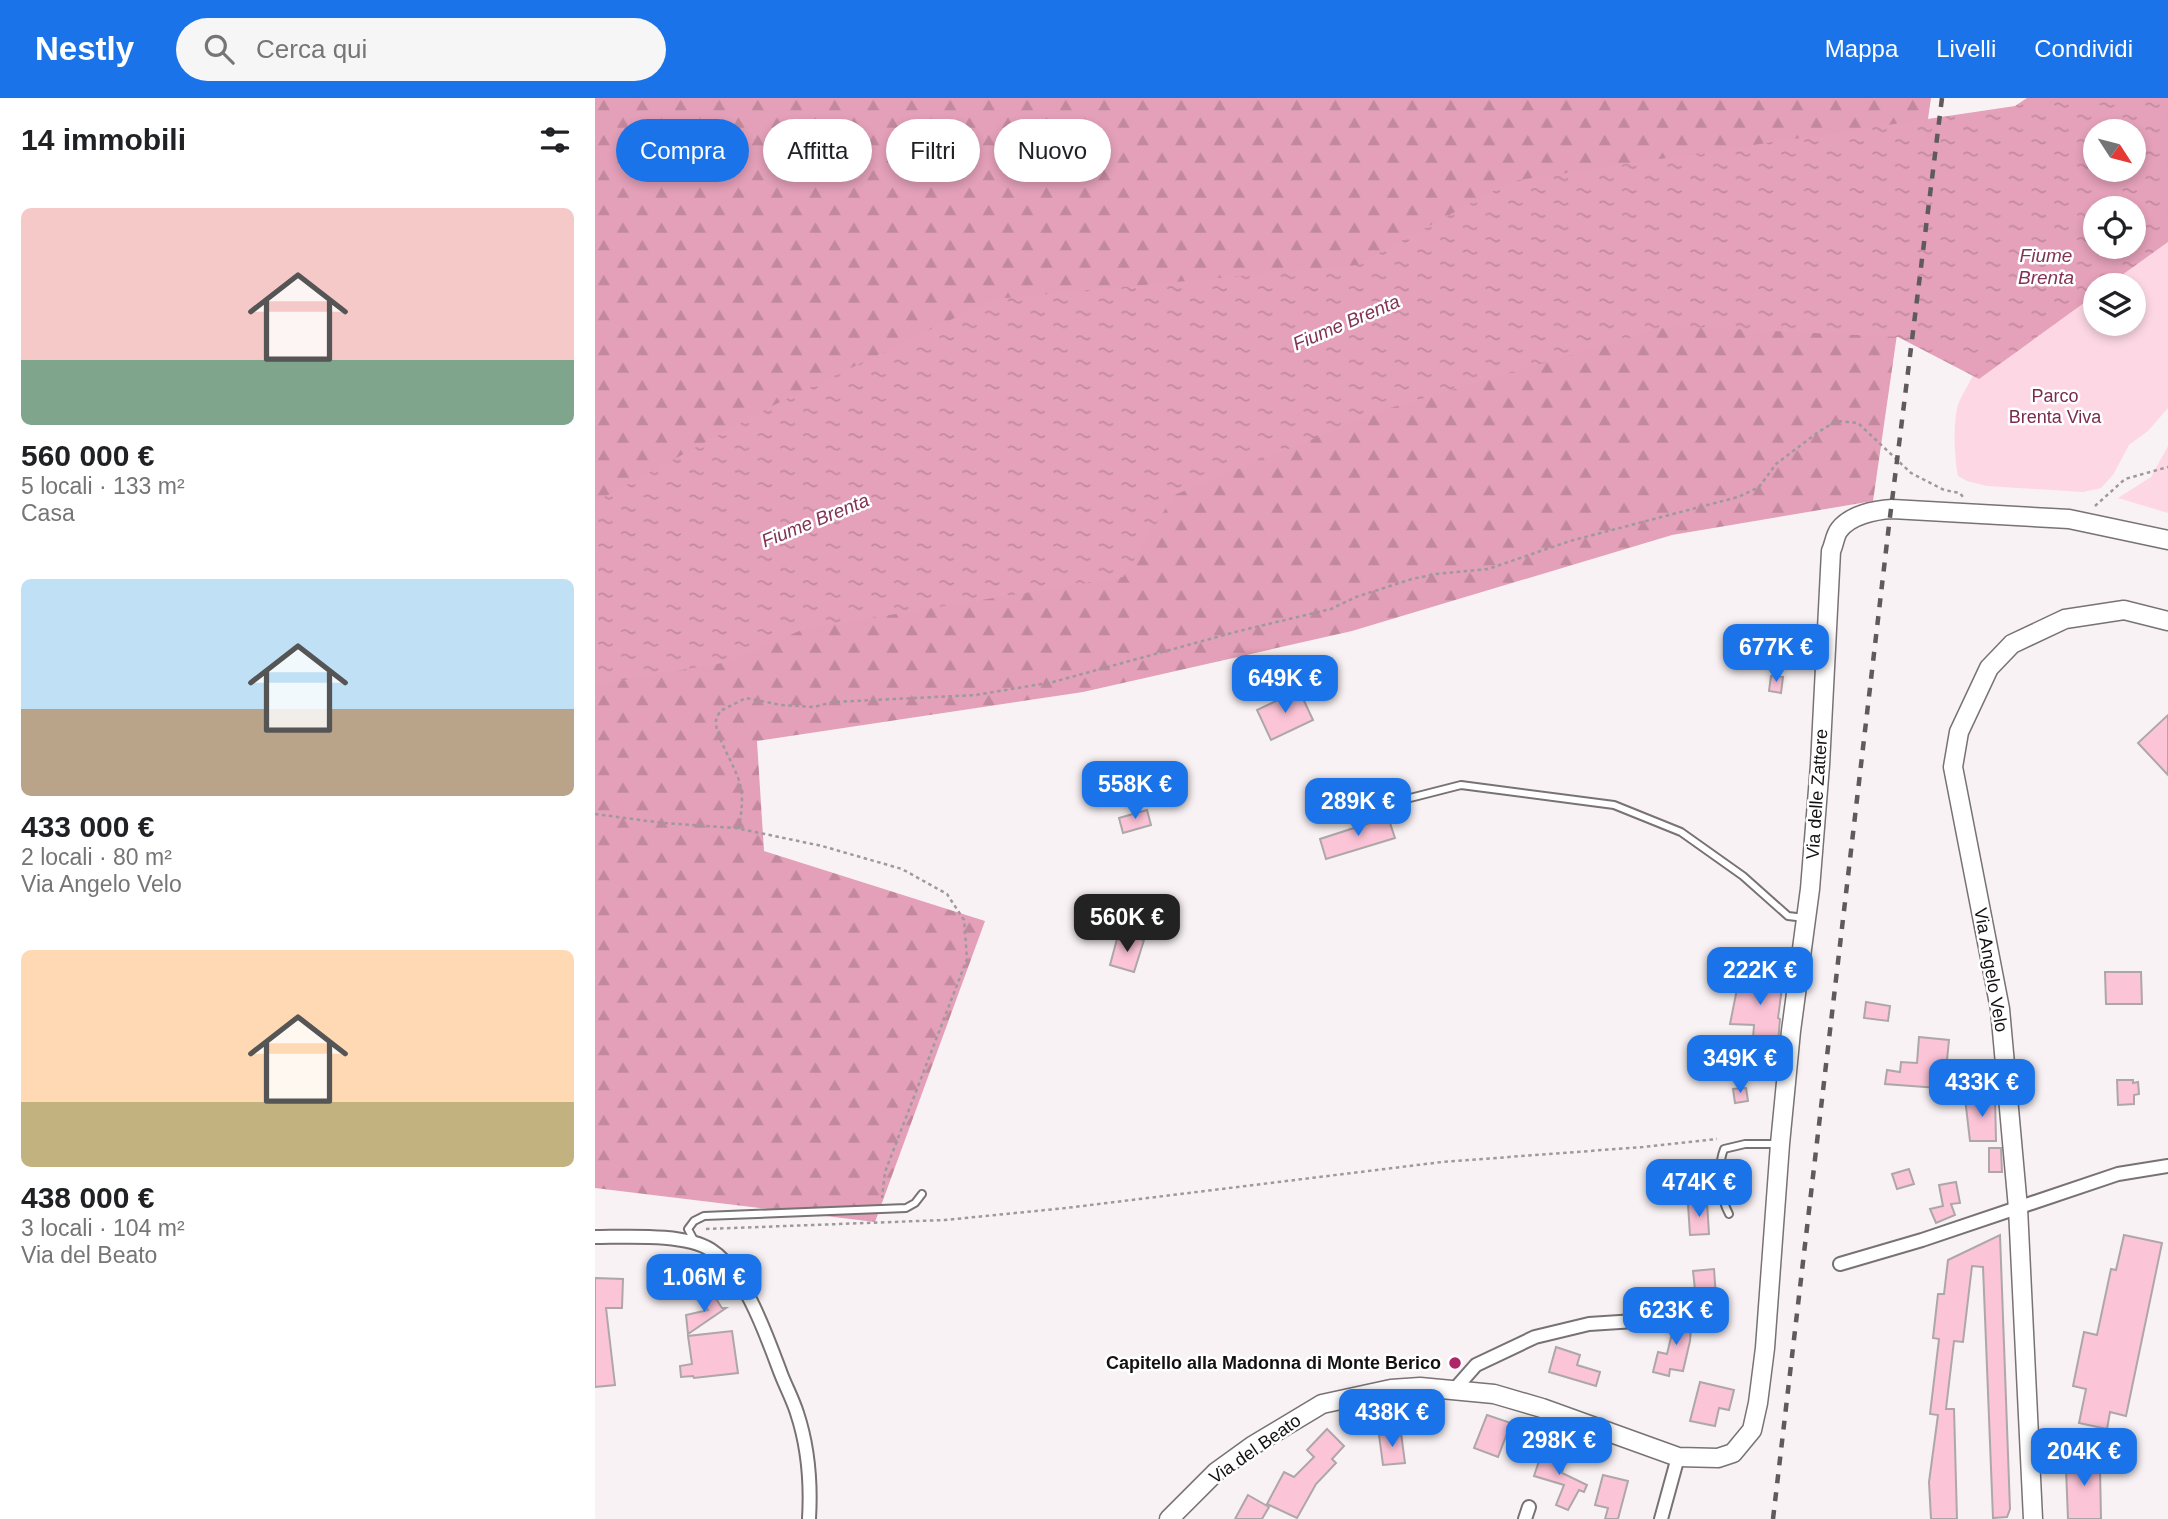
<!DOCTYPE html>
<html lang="it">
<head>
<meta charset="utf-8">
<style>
	body { margin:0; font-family:Helvetica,sans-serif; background:#f6f6f6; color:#202124; height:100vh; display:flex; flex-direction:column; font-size:26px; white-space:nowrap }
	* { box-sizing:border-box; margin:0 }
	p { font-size:23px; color:#757577 }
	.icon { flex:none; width:38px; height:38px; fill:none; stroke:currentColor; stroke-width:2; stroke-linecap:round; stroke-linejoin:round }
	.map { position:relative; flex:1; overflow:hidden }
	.side { display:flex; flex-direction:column; background:#fff; width:595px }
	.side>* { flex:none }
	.hud { position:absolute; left:21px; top:21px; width:665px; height:63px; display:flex; gap:14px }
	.needle { width:46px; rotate:126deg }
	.controls { position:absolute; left:1488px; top:21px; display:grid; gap:14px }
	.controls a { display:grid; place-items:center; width:63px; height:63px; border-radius:50%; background:#fff; box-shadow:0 4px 10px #0003; font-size:35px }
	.price { position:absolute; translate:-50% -60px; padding:0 16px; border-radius:14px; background:#1a73e8; color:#fff; font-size:23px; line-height:46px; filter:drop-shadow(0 2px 4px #0008) }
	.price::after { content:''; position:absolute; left:50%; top:42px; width:21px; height:16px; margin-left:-10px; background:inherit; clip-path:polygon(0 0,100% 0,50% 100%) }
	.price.on { background:#222; color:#fff }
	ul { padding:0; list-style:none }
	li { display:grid; align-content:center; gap:14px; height:371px; padding:0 21px }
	li span { display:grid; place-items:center; height:217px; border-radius:10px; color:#555 }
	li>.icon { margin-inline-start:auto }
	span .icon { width:126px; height:126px; fill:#fffc; stroke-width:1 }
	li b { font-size:30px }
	h2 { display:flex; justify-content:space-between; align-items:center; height:84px; padding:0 21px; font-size:30px }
	.pill { padding:0 24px; border-radius:32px; background:#fff; box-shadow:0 4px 10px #0003; font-size:24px; line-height:63px }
	.pill.on { background:#1a73e8; color:#fff }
	header { display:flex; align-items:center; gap:42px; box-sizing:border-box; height:98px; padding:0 35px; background:#1a73e8; color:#fff }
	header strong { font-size:33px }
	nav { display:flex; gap:38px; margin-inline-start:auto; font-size:24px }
	.search { width:490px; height:63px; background:#f6f6f6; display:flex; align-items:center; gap:18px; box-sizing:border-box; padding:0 24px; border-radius:38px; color:#757577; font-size:26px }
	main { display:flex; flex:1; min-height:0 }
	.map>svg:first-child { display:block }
	.forest { fill:url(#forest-firs) }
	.park { fill:#fdd8e4; fill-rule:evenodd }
	.water { fill:url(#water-ripples); fill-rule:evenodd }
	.building { fill:#fcc4d7; stroke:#ada7a9; stroke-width:2 }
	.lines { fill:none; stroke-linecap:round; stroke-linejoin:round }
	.lane-casing { stroke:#787274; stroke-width:10 }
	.street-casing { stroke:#787274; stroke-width:16 }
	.secondary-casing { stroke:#787274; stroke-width:21 }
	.path { stroke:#9e999b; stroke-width:2.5; stroke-dasharray:3.5 3.5; stroke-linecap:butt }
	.lane { stroke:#fff; stroke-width:6 }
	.street { stroke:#fff; stroke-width:12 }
	.secondary { stroke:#fff; stroke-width:18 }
	.rail { stroke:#5f5b5c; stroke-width:4.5; stroke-dasharray:9 9; stroke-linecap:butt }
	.poi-dot { fill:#ae2569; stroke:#fff; stroke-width:2.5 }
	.labels { text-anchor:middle; stroke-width:5; stroke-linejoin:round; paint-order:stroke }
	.park-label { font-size:18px; fill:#7a2b4e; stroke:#fff }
	.street-label { font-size:18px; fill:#121011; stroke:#fff }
	.poi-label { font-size:18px; font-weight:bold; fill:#121011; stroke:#fff; text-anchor:end }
	.water-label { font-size:19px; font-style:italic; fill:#823355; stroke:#fff }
</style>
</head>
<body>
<header>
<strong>Nestly</strong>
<div class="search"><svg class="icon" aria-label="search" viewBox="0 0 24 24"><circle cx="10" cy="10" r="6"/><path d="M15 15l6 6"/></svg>Cerca qui</div>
<nav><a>Mappa</a><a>Livelli</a><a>Condividi</a></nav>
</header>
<main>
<section class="side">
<h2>14 immobili<svg class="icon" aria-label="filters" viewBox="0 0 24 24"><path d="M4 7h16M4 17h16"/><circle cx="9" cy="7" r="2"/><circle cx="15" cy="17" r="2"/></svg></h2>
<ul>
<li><span style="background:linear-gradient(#f6c9c9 70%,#7fa58c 0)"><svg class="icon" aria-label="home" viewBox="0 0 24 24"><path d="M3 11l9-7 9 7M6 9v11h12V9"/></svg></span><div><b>560 000 €</b><p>5 locali · 133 m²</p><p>Casa</p></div></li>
<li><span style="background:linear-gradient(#bfe0f5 60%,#b9a48a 0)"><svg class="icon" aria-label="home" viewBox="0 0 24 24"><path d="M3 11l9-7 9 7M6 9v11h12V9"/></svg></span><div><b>433 000 €</b><p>2 locali · 80 m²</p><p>Via Angelo Velo</p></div></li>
<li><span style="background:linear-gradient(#ffd9b3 70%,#c2b280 0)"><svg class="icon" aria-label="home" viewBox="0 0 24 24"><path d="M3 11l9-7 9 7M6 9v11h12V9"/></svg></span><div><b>438 000 €</b><p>3 locali · 104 m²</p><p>Via del Beato</p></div></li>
</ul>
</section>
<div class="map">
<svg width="1573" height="1421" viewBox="0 0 1573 1421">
	<defs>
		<pattern id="forest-firs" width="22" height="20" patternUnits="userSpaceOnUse" patternTransform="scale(1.75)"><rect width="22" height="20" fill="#e3a0b8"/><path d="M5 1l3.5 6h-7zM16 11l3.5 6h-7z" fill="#c2899d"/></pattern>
		<pattern id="water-ripples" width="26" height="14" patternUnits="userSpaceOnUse" patternTransform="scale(1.75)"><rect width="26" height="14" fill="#e4a1b9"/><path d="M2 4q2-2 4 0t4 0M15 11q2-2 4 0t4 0" fill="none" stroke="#c38a9e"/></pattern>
	</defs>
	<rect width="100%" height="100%" fill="#f9f2f4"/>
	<!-- forest -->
	<polygon class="forest" points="0,0 1336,0 1278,403 1077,437 757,533 488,594 162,643 169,753 390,823 280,1124 0,1090"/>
	<!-- park -->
	<g class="park">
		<path d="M1573,57V310L1553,333L1534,347L1518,377L1506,390L1488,394L1392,388L1372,383L1363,378C1359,360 1358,323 1363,307C1367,295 1376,284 1380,272L1500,149H1538V110ZM1500,187H1538V226H1500Z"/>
		<polygon points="1573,348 1573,415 1523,400 1556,379"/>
	</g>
	<!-- water -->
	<path class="water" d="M1432,0H1573V144L1513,187H1500V197L1384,281L1303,239L1075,228L795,310L579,397L528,479L209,531L133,564L0,587V404L179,307L399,201L762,167L917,83L1420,8ZM1538,33V72H1500V33ZM1538,110V149H1500V110Z"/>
	<!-- building -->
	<g class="building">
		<polygon points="1176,578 1188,579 1186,595 1174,593"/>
		<polygon points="704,592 718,622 676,642 662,612"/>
		<polygon points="1573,617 1573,677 1543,645"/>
		<polygon points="552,712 556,727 528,735 524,720"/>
		<polygon points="793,719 800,740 731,761 725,741"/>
		<polygon points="533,838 549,842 539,874 515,867 522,841 531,843"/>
		<polygon points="1175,864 1186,866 1184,881 1188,882 1183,920 1185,921 1182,956 1157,954 1159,927 1135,926 1146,871 1173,877"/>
		<polygon points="1510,874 1546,874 1547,906 1511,906"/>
		<polygon points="1271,904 1295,908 1293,923 1269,920"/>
		<polygon points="1324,939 1354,942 1350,982 1344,981 1343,990 1290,986 1292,972 1305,974 1306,964 1322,965"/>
		<polygon points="1129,951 1150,953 1147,983 1127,981"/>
		<polygon points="1522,982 1538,982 1538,985 1543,984 1544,996 1539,997 1539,1006 1523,1007"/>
		<polygon points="1151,990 1153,1003 1140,1005 1138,991"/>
		<polygon points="1400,999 1401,1043 1375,1043 1370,1000"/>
		<polygon points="1394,1050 1406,1050 1407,1074 1394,1074"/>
		<polygon points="1314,1071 1319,1086 1302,1091 1297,1076"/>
		<polygon points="1361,1084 1365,1105 1356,1106 1360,1117 1341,1125 1335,1111 1348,1108 1344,1087"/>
		<polygon points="1112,1104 1114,1136 1095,1137 1093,1106"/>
		<polygon points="1405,1137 1415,1411 1412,1419 1398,1420 1388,1169 1377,1168 1368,1244 1359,1243 1351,1311 1359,1311 1362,1421 1336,1421 1334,1384 1343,1317 1335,1316 1344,1241 1338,1240 1343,1196 1349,1196 1353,1162"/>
		<polygon points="1529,1137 1567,1145 1531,1318 1515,1314 1512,1331 1484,1325 1491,1291 1478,1288 1489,1234 1502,1237 1516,1171 1521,1172"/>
		<polygon points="1119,1171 1121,1199 1101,1201 1098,1173"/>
		<polygon points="0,1180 28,1181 27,1210 11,1210 20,1287 0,1289"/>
		<polygon points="118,1196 127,1210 131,1210 93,1236 91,1217 113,1212 107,1203"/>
		<polygon points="1082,1215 1097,1217 1095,1243 1088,1273 1075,1271 1074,1278 1058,1274 1063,1254 1072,1256"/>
		<polygon points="137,1233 143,1275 99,1280 98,1278 86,1279 85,1268 97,1266 93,1238"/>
		<polygon points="961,1249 985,1257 982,1267 1005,1274 1001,1288 954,1274"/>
		<polygon points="1105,1284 1139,1292 1134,1312 1124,1310 1120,1328 1095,1323"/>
		<polygon points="892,1317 916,1325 903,1359 879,1350"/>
		<polygon points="732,1331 749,1348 737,1361 741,1365 721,1386 702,1420 672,1406 689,1374 699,1379 719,1359 712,1352"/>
		<polygon points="806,1335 810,1365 788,1367 784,1337"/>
		<polygon points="948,1351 972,1358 967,1375 992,1387 989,1394 984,1392 973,1412 961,1407 969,1387 939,1378"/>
		<polygon points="1500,1357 1500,1370 1505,1370 1506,1421 1473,1421 1471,1371 1474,1371 1474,1358"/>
		<polygon points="1008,1377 1033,1383 1023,1421 1010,1421 1013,1410 1000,1407"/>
		<polygon points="653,1397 674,1409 667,1421 640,1421"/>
	</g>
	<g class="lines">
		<!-- lane casing -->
		<g class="lane-casing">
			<g id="lane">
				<polyline points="815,700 866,687 1019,707 1086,734 1148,778 1193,818 1210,820"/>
				<path d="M1134,1116C1125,1100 1122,1069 1129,1051L1150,1046H1183"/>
				<polyline points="100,1144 93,1131 99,1123 109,1118 311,1110 320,1105 327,1096"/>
			</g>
		</g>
		<!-- street casing -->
		<g class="street-casing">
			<g id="street">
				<path d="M0,1139C31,1139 90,1135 116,1152C150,1174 172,1239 186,1276C191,1289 198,1302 202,1315C213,1348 216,1387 214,1421"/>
				<polyline points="1245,1166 1327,1142 1523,1076 1573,1068"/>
				<polyline points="859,1292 881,1267 940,1239 994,1226 1040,1223"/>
				<polyline points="930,1421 934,1409"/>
				<polyline points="1066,1421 1083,1359"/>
			</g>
		</g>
		<!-- secondary casing -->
		<g class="secondary-casing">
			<g id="secondary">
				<path d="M574,1421L621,1374L657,1348L727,1306L796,1291L825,1289L899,1296L947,1310L1083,1359L1123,1360L1138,1355L1157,1332L1163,1305L1170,1250L1185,1046L1196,933L1215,791L1225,667L1236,453C1239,447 1240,437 1244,432C1255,417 1280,412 1297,411L1474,421L1573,442"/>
				<polyline points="1438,1421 1423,1110 1405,911 1358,669 1364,634 1394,570 1417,546 1470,521 1529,512 1573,523"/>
			</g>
		</g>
		<!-- path -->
		<g class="path">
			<polyline points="1500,408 1530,381 1573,369"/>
			<polyline points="0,716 68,725 141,730 227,748 307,771 352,796 369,822 372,861 290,1074 287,1100"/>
			<path d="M144,731C146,715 149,701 145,686C141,669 119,636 121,623C121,620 124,616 125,613L151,600L186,607L219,609L238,604L381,597L458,584L644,533L736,511L761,499L817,481L841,476L893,471L975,443L1143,399L1164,389L1181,366L1222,335L1241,323L1263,325L1316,375L1349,392L1365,395L1368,399"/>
			<polyline points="111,1131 350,1122 471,1110 847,1064 1048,1049 1122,1041"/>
		</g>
		<!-- lane -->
		<use href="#lane" class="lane"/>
		<!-- street -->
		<use href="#street" class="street"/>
		<!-- secondary -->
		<use href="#secondary" class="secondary"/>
		<!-- rail -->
		<polyline class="rail" points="1178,1421 1294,427 1347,0"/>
	</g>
	<!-- markers -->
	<circle class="poi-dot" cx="860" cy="1265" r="7"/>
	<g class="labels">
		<!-- park labels -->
		<g class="park-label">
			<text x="1460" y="304">Parco<tspan x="1460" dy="21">Brenta Viva</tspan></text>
		</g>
		<!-- street labels -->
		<g class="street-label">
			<text transform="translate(1222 696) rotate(-86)" y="6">Via delle Zattere</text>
			<text transform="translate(1396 872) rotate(80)" y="6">Via Angelo Velo</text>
			<text transform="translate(660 1351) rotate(-35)" y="6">Via del Beato</text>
		</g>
		<!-- poi labels -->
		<g class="poi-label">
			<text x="846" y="1271">Capitello alla Madonna di Monte Berico</text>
		</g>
		<!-- water labels -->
		<g class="water-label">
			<text x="1451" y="164">Fiume<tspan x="1451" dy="22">Brenta</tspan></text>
			<text transform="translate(751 224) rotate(-23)" y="7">Fiume Brenta</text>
			<text transform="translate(220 422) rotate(-22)" y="7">Fiume Brenta</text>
		</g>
	</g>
</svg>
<div class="controls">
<a><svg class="needle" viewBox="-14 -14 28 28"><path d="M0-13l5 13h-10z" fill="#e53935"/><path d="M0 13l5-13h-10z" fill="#757577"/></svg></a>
<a><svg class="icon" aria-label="locate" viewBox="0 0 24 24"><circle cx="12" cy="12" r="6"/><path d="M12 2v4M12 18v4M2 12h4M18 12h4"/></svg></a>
<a><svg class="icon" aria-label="layers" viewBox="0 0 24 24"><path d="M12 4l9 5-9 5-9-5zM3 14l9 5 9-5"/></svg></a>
</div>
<b class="price" style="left:1181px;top:586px">677K €</b>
<b class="price" style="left:690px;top:617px">649K €</b>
<b class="price" style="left:540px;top:723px">558K €</b>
<b class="price" style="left:763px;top:740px">289K €</b>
<b class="price on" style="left:532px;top:856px">560K €</b>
<b class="price" style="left:1165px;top:909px">222K €</b>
<b class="price" style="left:1145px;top:997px">349K €</b>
<b class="price" style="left:1387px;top:1021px">433K €</b>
<b class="price" style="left:1104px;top:1121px">474K €</b>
<b class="price" style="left:109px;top:1216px">1.06M €</b>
<b class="price" style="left:1081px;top:1249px">623K €</b>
<b class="price" style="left:797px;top:1351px">438K €</b>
<b class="price" style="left:964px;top:1379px">298K €</b>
<b class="price" style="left:1489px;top:1390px">204K €</b>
<div class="hud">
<a class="pill on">Compra</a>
<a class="pill">Affitta</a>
<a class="pill">Filtri</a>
<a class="pill">Nuovo</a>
</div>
</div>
</main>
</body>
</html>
